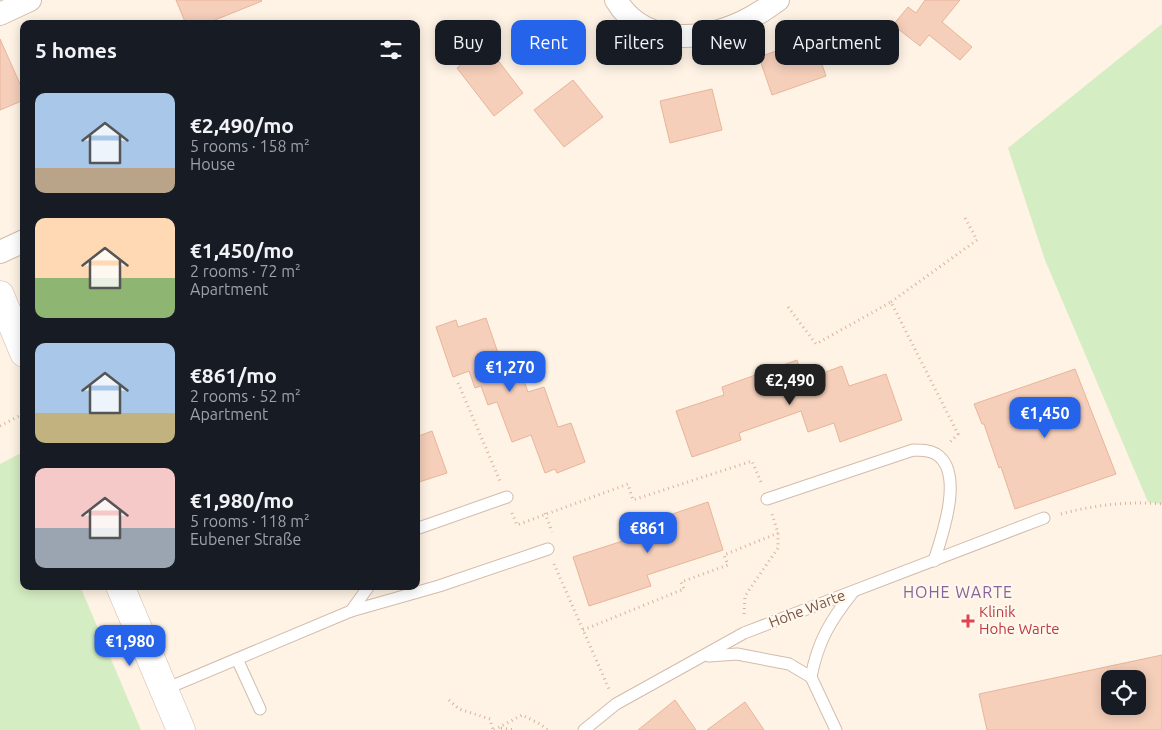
<!DOCTYPE html>
<html lang="en">
<head>
<meta charset="utf-8">
<style>
	body { margin:0; font-family:Ubuntu,sans-serif; background:#242831; color:#f1f3f6; height:100vh; display:flex; flex-direction:column; font-size:19px; white-space:nowrap }
	* { box-sizing:border-box; margin:0 }
	p { font-size:16px; color:#9ea1a6 }
	.icon { flex:none; width:28px; height:28px; fill:none; stroke:currentColor; stroke-width:2; stroke-linecap:round; stroke-linejoin:round }
	.map { position:relative; flex:1; overflow:hidden }
	.sheet { position:absolute; left:20px; top:20px; width:400px; height:570px; display:flex; flex-direction:column; background:#171b24; border-radius:10px; box-shadow:0 2px 12px #0003 }
	.sheet>* { flex:none }
	.hud { position:absolute; left:435px; top:20px; width:475px; height:45px; display:flex; gap:10px }
	.controls { position:absolute; left:1101px; top:670px; display:grid; gap:10px }
	.controls a { display:grid; place-items:center; width:45px; height:45px; border-radius:10px; background:#171b24; box-shadow:0 2px 12px #0003; font-size:25px }
	.price { position:absolute; translate:-50% -42px; padding:0 11px; border-radius:10px; background:#2563eb; color:#fff; font-size:16px; line-height:32px; filter:drop-shadow(0 1px 2px #0008) }
	.price::after { content:''; position:absolute; left:50%; top:30px; width:15px; height:11px; margin-left:-8px; background:inherit; clip-path:polygon(0 0,100% 0,50% 100%) }
	.price.current { background:#222; color:#fff }
	ul { padding:0; list-style:none }
	li { display:flex; align-items:center; gap:15px; height:125px; padding:0 15px }
	li span { display:grid; place-items:center; flex:none; width:140px; height:100px; border-radius:10px; color:#555 }
	li>.icon { margin-inline-start:auto }
	span .icon { width:60px; height:60px; fill:#fffc; stroke-width:1 }
	li b { font-size:21px }
	h2 { display:flex; justify-content:space-between; align-items:center; height:60px; padding:0 15px; font-size:21px }
	.chip { padding:0 18px; border-radius:10px; background:#171b24; box-shadow:0 2px 12px #0003; font-size:18px; line-height:45px }
	.chip.current { background:#2563eb; color:#fff }
	.map>svg:first-child { display:block }
	.green { fill:#d5edc2 }
	.building { fill:#f5cfba; stroke:#e9b499; fill-rule:evenodd }
	.lines { fill:none; stroke-linecap:round; stroke-linejoin:round }
	.service-casing { stroke:#d3bcac; stroke-width:13 }
	.minor-casing { stroke:#d3bcac; stroke-width:24 }
	.tertiary-casing { stroke:#d3bcac; stroke-width:29 }
	.path { stroke:#dab29d; stroke-width:3; stroke-dasharray:1 4; stroke-linecap:butt }
	.service { stroke:#fff; stroke-width:11 }
	.minor { stroke:#fff; stroke-width:22 }
	.tertiary { stroke:#fff; stroke-width:28 }
	.health-dot { fill:#e0444e; stroke:#fff7ec; stroke-width:2 }
	.labels { text-anchor:middle; stroke-width:4.5; stroke-linejoin:round; paint-order:stroke }
	.street-label { font-size:15px; fill:#795748; stroke:#fff7ec }
	.health-label { font-size:15px; fill:#be3a42; stroke:#fff7ec; text-anchor:start }
	.neighbourhood-label { font-size:16px; letter-spacing:1px; fill:#87639c; stroke:#fff7ec }
</style>
</head>
<body>
<div class="map">
<svg width="1162" height="730" viewBox="0 0 1162 730">
	<rect width="100%" height="100%" fill="#fef3e4"/>
	<!-- green -->
	<g class="green">
		<polygon points="1162,24 1162,504 1148,502 1045,260 1008,148"/>
		<polygon points="23,452 24,586 80,586 141,730 0,730 0,464"/>
	</g>
	<!-- building -->
	<g class="building">
		<polygon points="176,0 261,0 262,1 205,24 186,24"/>
		<polygon points="925,0 960,0 942,22 972,47 960,60 929,35 920,46 893,25 908,7 916,13"/>
		<polygon points="813,38 826,76 772,95 759,57"/>
		<polygon points="0,39 24,93 24,100 0,110"/>
		<polygon points="486,45 523,93 494,116 457,68"/>
		<polygon points="573,80 603,117 564,147 534,110"/>
		<polygon points="712,89 722,130 670,143 660,101"/>
		<polygon points="486,318 500,359 514,354 528,392 544,387 558,427 571,423 585,462 557,473 555,469 545,473 531,435 512,442 497,402 488,405 481,386 475,388 469,371 453,377 436,327 456,320 458,327"/>
		<polygon points="797,360 804,380 842,366 849,386 886,374 902,420 840,442 834,423 808,432 801,411 739,433 741,440 692,457 676,411 724,395 722,387"/>
		<polygon points="1075,369 1116,474 1015,509 1001,467 999,468 984,424 982,424 974,404"/>
		<polygon points="432,431 447,473 416,483 416,437"/>
		<polygon points="708,502 723,550 647,575 651,586 589,606 573,557 635,537 631,528"/>
		<path d="M1162,655V730H987L979,694ZM1110,679H1138V706H1110Z"/>
		<polygon points="675,700 696,730 638,730"/>
		<polygon points="745,702 764,730 707,730"/>
	</g>
	<g class="lines">
		<!-- service casing -->
		<g class="service-casing">
			<g id="service">
				<path d="M767,499L913,450C921,450 929,450 936,454C965,472 942,536 934,561"/>
				<polyline points="416,529 507,497"/>
				<polyline points="351,611 439,586 548,549"/>
				<polyline points="709,656 737,654 789,664 811,677 836,730"/>
				<polyline points="237,659 260,709"/>
				<path d="M811,677C818,641 830,621 853,592"/>
				<polyline points="163,690 351,611 369,586"/>
				<polyline points="584,730 616,704 744,633 1044,518"/>
			</g>
		</g>
		<!-- minor casing -->
		<g class="minor-casing">
			<g id="minor">
				<path d="M616,0C645,49 709,41 752,17C761,12 770,6 778,0"/>
				<polyline points="0,14 30,0"/>
				<polyline points="0,252 24,241"/>
			</g>
		</g>
		<!-- tertiary casing -->
		<g class="tertiary-casing">
			<g id="tertiary">
				<polyline points="0,295 24,353"/>
				<polyline points="120,586 181,730"/>
			</g>
		</g>
		<!-- path -->
		<g class="path">
			<polyline points="891,302 977,240 964,216"/>
			<polyline points="788,307 816,344 891,302 958,434 950,442"/>
			<polyline points="458,383 500,481"/>
			<polyline points="0,426 19,416"/>
			<polyline points="512,513 517,525 628,484 633,500 752,461 761,482"/>
			<polyline points="545,513 552,532"/>
			<path d="M1061,514C1094,505 1128,501 1162,504"/>
			<polyline points="554,564 609,689"/>
			<polyline points="744,614 745,596 778,548 778,533 772,514"/>
			<polyline points="583,630 684,589 681,582 728,565 724,555 778,533"/>
			<polyline points="449,700 459,709 490,719 493,730"/>
			<polyline points="501,728 515,730"/>
			<polyline points="494,730 522,715 540,724 548,730"/>
		</g>
		<!-- service -->
		<use href="#service" class="service"/>
		<!-- minor -->
		<use href="#minor" class="minor"/>
		<!-- tertiary -->
		<use href="#tertiary" class="tertiary"/>
	</g>
	<!-- markers -->
	<path class="health-dot" d="M965.5 613.5h5v5h5v5h-5v5h-5v-5h-5v-5h5z"/>
	<g class="labels">
		<!-- street labels -->
		<g class="street-label">
			<text transform="translate(807 609) rotate(-21)" y="5">Hohe Warte</text>
		</g>
		<!-- health labels -->
		<g class="health-label">
			<text x="979" y="617">Klinik<tspan x="979" dy="17">Hohe Warte</tspan></text>
		</g>
		<!-- neighbourhood labels -->
		<g class="neighbourhood-label">
			<text x="958" y="598">HOHE WARTE</text>
		</g>
	</g>
</svg>
<div class="controls">
<a><svg class="icon" aria-label="locate" viewBox="0 0 24 24"><circle cx="12" cy="12" r="6"/><path d="M12 2v4M12 18v4M2 12h4M18 12h4"/></svg></a>
</div>
<b class="price" style="left:510px;top:393px">€1,270</b>
<b class="price current" style="left:790px;top:406px">€2,490</b>
<b class="price" style="left:1045px;top:439px">€1,450</b>
<b class="price" style="left:648px;top:554px">€861</b>
<b class="price" style="left:130px;top:667px">€1,980</b>
<div class="hud">
<a class="chip">Buy</a>
<a class="chip current">Rent</a>
<a class="chip">Filters</a>
<a class="chip">New</a>
<a class="chip">Apartment</a>
</div>
<section class="sheet">
<h2>5 homes<svg class="icon" aria-label="filters" viewBox="0 0 24 24"><path d="M4 7h16M4 17h16"/><circle cx="9" cy="7" r="2"/><circle cx="15" cy="17" r="2"/></svg></h2>
<ul>
<li><span style="background:linear-gradient(#a9c7e8 75%,#b9a48a 0)"><svg class="icon" aria-label="home" viewBox="0 0 24 24"><path d="M3 11l9-7 9 7M6 9v11h12V9"/></svg></span><div><b>€2,490/mo</b><p>5 rooms · 158 m²</p><p>House</p></div></li>
<li><span style="background:linear-gradient(#ffd9b3 60%,#8fb573 0)"><svg class="icon" aria-label="home" viewBox="0 0 24 24"><path d="M3 11l9-7 9 7M6 9v11h12V9"/></svg></span><div><b>€1,450/mo</b><p>2 rooms · 72 m²</p><p>Apartment</p></div></li>
<li><span style="background:linear-gradient(#a9c7e8 70%,#c2b280 0)"><svg class="icon" aria-label="home" viewBox="0 0 24 24"><path d="M3 11l9-7 9 7M6 9v11h12V9"/></svg></span><div><b>€861/mo</b><p>2 rooms · 52 m²</p><p>Apartment</p></div></li>
<li><span style="background:linear-gradient(#f6c9c9 60%,#9aa5b1 0)"><svg class="icon" aria-label="home" viewBox="0 0 24 24"><path d="M3 11l9-7 9 7M6 9v11h12V9"/></svg></span><div><b>€1,980/mo</b><p>5 rooms · 118 m²</p><p>Eubener Straße</p></div></li>
</ul>
</section>
</div>
</body>
</html>
